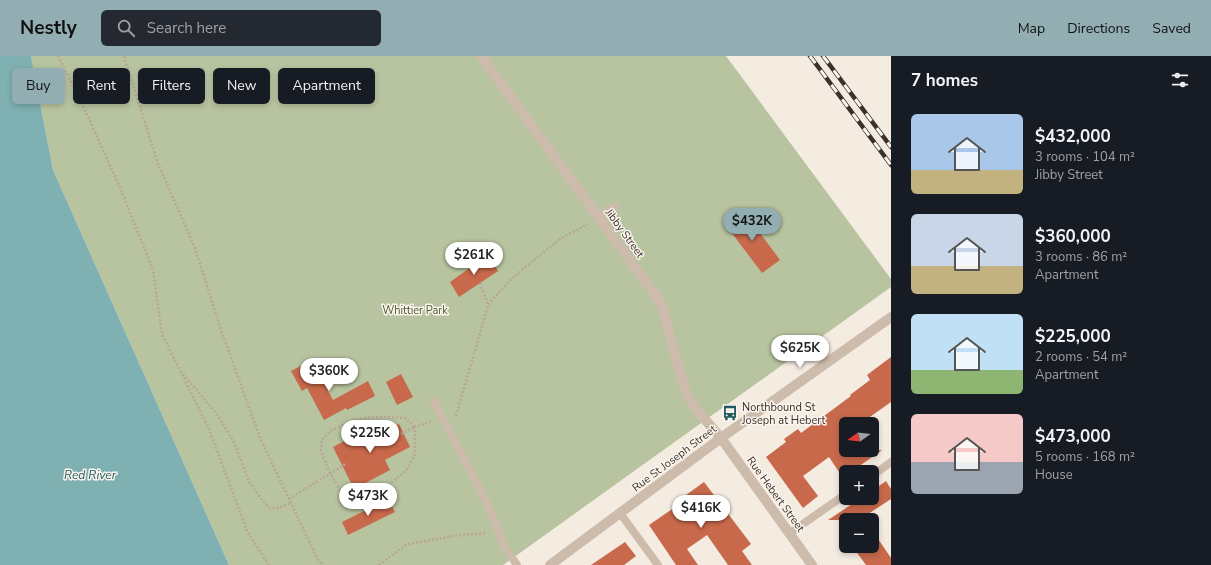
<!DOCTYPE html>
<html lang="en">
<head>
<meta charset="utf-8">
<style>
	body { margin:0; font-family:"Nunito Sans",sans-serif; background:#242831; color:#f1f3f6; height:100vh; display:flex; flex-direction:column; font-size:15px; white-space:nowrap }
	* { box-sizing:border-box; margin:0 }
	p { font-size:13px; color:#9ea1a6 }
	.icon { flex:none; width:22px; height:22px; fill:none; stroke:currentColor; stroke-width:2; stroke-linecap:round; stroke-linejoin:round }
	.map { position:relative; flex:1; overflow:hidden }
	.drawer { display:flex; flex-direction:column; background:#171b24; width:320px }
	.drawer>* { flex:none }
	.hud { position:absolute; left:12px; top:12px; width:380px; height:36px; display:flex; gap:8px }
	.needle { width:26px; rotate:256deg }
	.buttons { position:absolute; left:839px; top:361px; display:grid; gap:8px }
	.buttons a { display:grid; place-items:center; width:40px; height:40px; border-radius:6px; background:#171b24; box-shadow:0 2px 6px #0003; font-size:20px }
	.price { position:absolute; translate:-50% -34px; padding:0 9px; border-radius:14px; background:#fff; color:#222; font-size:13px; line-height:26px; filter:drop-shadow(0 1px 2px #0008) }
	.price::after { content:''; position:absolute; left:50%; top:24px; width:12px; height:9px; margin-left:-6px; background:inherit; clip-path:polygon(0 0,100% 0,50% 100%) }
	.price.selected { background:#92aeb2; color:#111 }
	ul { padding:0; list-style:none }
	li { display:flex; align-items:center; gap:12px; height:100px; padding:0 20px }
	li span { display:grid; place-items:center; flex:none; width:112px; height:80px; border-radius:6px; color:#555 }
	li>.icon { margin-inline-start:auto }
	span .icon { width:48px; height:48px; fill:#fffc; stroke-width:1 }
	li b { font-size:17px }
	h2 { display:flex; justify-content:space-between; align-items:center; height:48px; padding:0 20px; font-size:17px }
	.tag { padding:0 14px; border-radius:6px; background:#171b24; box-shadow:0 2px 6px #0003; font-size:14px; line-height:36px }
	.tag.selected { background:#92aeb2; color:#111 }
	header { display:flex; align-items:center; gap:24px; box-sizing:border-box; height:56px; padding:0 20px; background:#92aeb2; color:#111 }
	header strong { font-size:19px }
	nav { display:flex; gap:22px; margin-inline-start:auto; font-size:14px }
	.search { width:280px; height:36px; background:#242831; display:flex; align-items:center; gap:10px; box-sizing:border-box; padding:0 14px; border-radius:6px; color:#9ea1a6; font-size:15px }
	main { display:flex; flex:1; min-height:0 }
	.map>svg:first-child { display:block }
	.green { fill:#b8c4a0 }
	.water { fill:#7fb0b2 }
	.building { fill:#c8694b }
	.lines { fill:none; stroke-linecap:round; stroke-linejoin:round }
	.path { stroke:#b9a596; stroke-width:2.5; stroke-dasharray:2 2; stroke-linecap:butt }
	.service { stroke:#cdbbac; stroke-width:8 }
	.minor { stroke:#cdbbac; stroke-width:10 }
	.rail-casing { stroke:#3b302b; stroke-width:4.5 }
	.rail { stroke:#fbf5ee; stroke-width:3; stroke-dasharray:9; stroke-linecap:butt }
	.labels { text-anchor:middle; stroke-width:3; stroke-linejoin:round; paint-order:stroke }
	.street-label { font-size:11px; fill:#3b302b; stroke:#fbf5ee }
	.park-label { font-size:11px; fill:#4a5a2e; stroke:#fbf5ee }
	.poi-label { font-size:11px; fill:#3b302b; stroke:#fbf5ee; text-anchor:start }
	.water-label { font-size:12px; font-style:italic; fill:#1f5a5e; stroke:#fbf5ee }
</style>
</head>
<body>
<header>
<strong>Nestly</strong>
<div class="search"><svg class="icon" aria-label="search" viewBox="0 0 24 24"><circle cx="10" cy="10" r="6"/><path d="M15 15l6 6"/></svg>Search here</div>
<nav><a>Map</a><a>Directions</a><a>Saved</a></nav>
</header>
<main>
<div class="map">
<svg width="891" height="509" viewBox="0 0 891 509">
	<rect width="100%" height="100%" fill="#f4ebe1"/>
	<!-- green -->
	<polygon class="green" points="31,0 726,0 891,223 891,231 503,509 229,509 53,114"/>
	<!-- water -->
	<polygon class="water" points="0,0 31,0 53,114 229,509 0,509"/>
	<!-- building -->
	<g class="building">
		<polygon points="743,154 780,204 762,217 725,168"/>
		<polygon points="488,199 498,215 459,241 450,226"/>
		<polygon points="891,301 891,346 860,368 846,368 846,394 882,394 851,416 846,416 846,420 843,422 829,401 803,420 818,440 803,452 766,401 786,386 784,383 798,373 801,377 851,340 850,339 870,324 867,319"/>
		<polygon points="312,304 333,344 368,325 375,340 347,354 346,352 324,364 307,332 302,335 291,315"/>
		<polygon points="401,318 413,341 397,349 386,326"/>
		<polygon points="399,368 410,391 385,404 390,414 354,433 333,391 369,372 373,381"/>
		<polygon points="886,425 891,433 891,443 859,464 828,464 861,442 872,442 872,435"/>
		<polygon points="704,426 751,488 742,495 752,509 728,509 707,479 687,493 698,509 676,509 649,469 681,447 679,444"/>
		<polygon points="388,443 395,456 348,479 342,466"/>
		<polygon points="872,474 891,502 891,509 866,509 852,490 872,490"/>
		<polygon points="625,486 636,500 624,509 591,509"/>
	</g>
	<g class="lines">
		<!-- path -->
		<g class="path">
			<polyline points="58,0 85,54 121,134 153,214 162,278 209,373 247,475 269,509"/>
			<polyline points="124,0 158,108 195,192 221,274 260,382 318,504 323,509"/>
			<polyline points="480,227 488,249"/>
			<polyline points="183,318 217,358 234,386 249,426 263,445 270,452 279,452 291,447"/>
			<polyline points="456,360 488,249 509,225 534,204 560,183 588,168"/>
			<polyline points="401,378 415,371 405,362 387,361 370,361 352,365 330,375 322,384 321,395 330,417 343,439 351,443 363,441 387,430 406,415 415,398 415,371 432,365"/>
			<polyline points="289,443 347,407"/>
			<polyline points="379,509 407,488 460,479 487,477"/>
		</g>
		<!-- service -->
		<g class="service">
			<polyline points="599,162 615,150"/>
			<polyline points="434,346 488,448 504,490 517,509"/>
			<polyline points="872,420 891,406"/>
			<polyline points="620,457 658,509"/>
			<polyline points="790,477 846,438"/>
		</g>
		<!-- minor -->
		<g class="minor">
			<polyline points="481,0 661,247 686,337 695,352 721,382 812,509"/>
			<polyline points="550,509 721,382 891,261"/>
		</g>
		<!-- rail casing -->
		<g class="rail-casing">
			<g id="rail">
				<polyline points="810,0 891,109"/>
				<polyline points="823,0 891,91"/>
			</g>
		</g>
		<!-- rail -->
		<use href="#rail" class="rail"/>
	</g>
	<!-- icons -->
	<defs>
		<g id="bus-bare" transform="scale(1.2)"><path d="M-5-6H5V4H4V6H2V4H-2V6H-4V4H-5ZM-3.5-4V0h7V-4ZM-3.5 1.2v1.5H-2V1.2ZM2 1.2v1.5H3.5V1.2Z" fill="#1f5a5e" stroke="#fbf5ee" stroke-width="2.5" paint-order="stroke"/></g>
	</defs>
	<g fill-rule="evenodd">
		<use href="#bus-bare" x="730" y="357"/>
	</g>
	<g class="labels">
		<!-- street labels -->
		<g class="street-label">
			<text transform="translate(625 177) rotate(54)" y="4">Jibby Street</text>
			<text transform="translate(674 402) rotate(-37)" y="4">Rue St Joseph Street</text>
			<text transform="translate(776 438) rotate(54)" y="4">Rue Hebert Street</text>
		</g>
		<!-- park labels -->
		<g class="park-label">
			<text x="415" y="258">Whittier Park</text>
		</g>
		<!-- poi labels -->
		<g class="poi-label">
			<text x="742" y="355">Northbound St<tspan x="742" dy="13">Joseph at Hebert</tspan></text>
		</g>
		<!-- water labels -->
		<g class="water-label">
			<text x="90" y="423">Red River</text>
		</g>
	</g>
</svg>
<div class="buttons">
<a><svg class="needle" viewBox="-14 -14 28 28"><path d="M0-13l5 13h-10z" fill="#e53935"/><path d="M0 13l5-13h-10z" fill="#9ea1a6"/></svg></a>
<a>+</a>
<a>−</a>
</div>
<b class="price selected" style="left:752px;top:186px">$432K</b>
<b class="price" style="left:474px;top:220px">$261K</b>
<b class="price" style="left:800px;top:313px">$625K</b>
<b class="price" style="left:329px;top:336px">$360K</b>
<b class="price" style="left:370px;top:398px">$225K</b>
<b class="price" style="left:368px;top:461px">$473K</b>
<b class="price" style="left:701px;top:473px">$416K</b>
<div class="hud">
<a class="tag selected">Buy</a>
<a class="tag">Rent</a>
<a class="tag">Filters</a>
<a class="tag">New</a>
<a class="tag">Apartment</a>
</div>
</div>
<section class="drawer">
<h2>7 homes<svg class="icon" aria-label="filters" viewBox="0 0 24 24"><path d="M4 7h16M4 17h16"/><circle cx="9" cy="7" r="2"/><circle cx="15" cy="17" r="2"/></svg></h2>
<ul>
<li><span style="background:linear-gradient(#a9c7e8 70%,#c2b280 0)"><svg class="icon" aria-label="home" viewBox="0 0 24 24"><path d="M3 11l9-7 9 7M6 9v11h12V9"/></svg></span><div><b>$432,000</b><p>3 rooms · 104 m²</p><p>Jibby Street</p></div></li>
<li><span style="background:linear-gradient(#c9d6e8 65%,#c2b280 0)"><svg class="icon" aria-label="home" viewBox="0 0 24 24"><path d="M3 11l9-7 9 7M6 9v11h12V9"/></svg></span><div><b>$360,000</b><p>3 rooms · 86 m²</p><p>Apartment</p></div></li>
<li><span style="background:linear-gradient(#bfe0f5 70%,#8fb573 0)"><svg class="icon" aria-label="home" viewBox="0 0 24 24"><path d="M3 11l9-7 9 7M6 9v11h12V9"/></svg></span><div><b>$225,000</b><p>2 rooms · 54 m²</p><p>Apartment</p></div></li>
<li><span style="background:linear-gradient(#f6c9c9 60%,#9aa5b1 0)"><svg class="icon" aria-label="home" viewBox="0 0 24 24"><path d="M3 11l9-7 9 7M6 9v11h12V9"/></svg></span><div><b>$473,000</b><p>5 rooms · 168 m²</p><p>House</p></div></li>
</ul>
</section>
</main>
</body>
</html>
